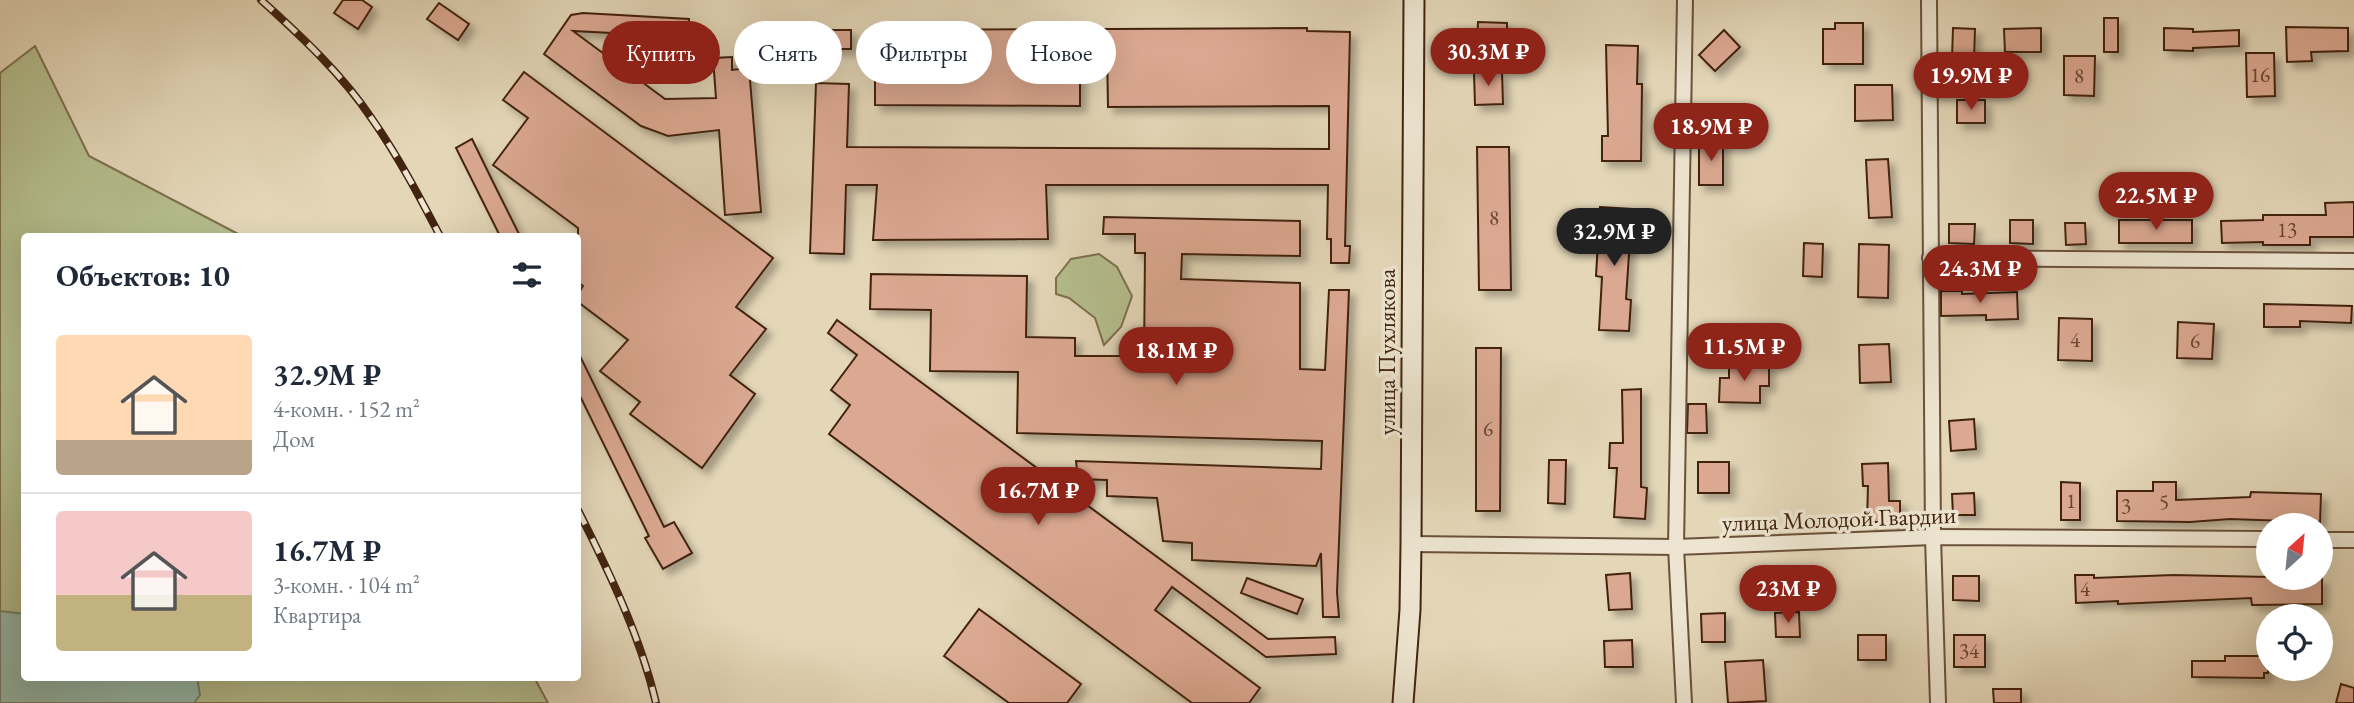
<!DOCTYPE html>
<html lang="ru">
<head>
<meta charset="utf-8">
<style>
	body { margin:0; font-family:"EB Garamond",serif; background:#f6f6f7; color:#1f2937; height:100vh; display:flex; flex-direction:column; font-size:26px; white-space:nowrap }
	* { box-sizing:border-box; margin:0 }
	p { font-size:23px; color:#747a83 }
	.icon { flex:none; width:38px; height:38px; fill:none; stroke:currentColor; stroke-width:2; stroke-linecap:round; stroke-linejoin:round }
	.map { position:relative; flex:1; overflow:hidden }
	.panel { position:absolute; left:21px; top:233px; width:560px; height:448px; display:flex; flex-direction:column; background:#fff; border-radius:7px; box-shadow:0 7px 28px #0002 }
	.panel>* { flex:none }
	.top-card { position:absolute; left:602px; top:21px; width:665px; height:63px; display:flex; gap:14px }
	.needle { width:46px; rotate:27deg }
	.tools { position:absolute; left:2256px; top:513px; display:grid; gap:14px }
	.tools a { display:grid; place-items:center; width:77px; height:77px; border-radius:50%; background:#fff; box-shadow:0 7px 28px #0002; font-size:35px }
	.price { position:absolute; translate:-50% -60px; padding:0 16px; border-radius:24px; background:#8f2418; color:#fff; font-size:23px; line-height:46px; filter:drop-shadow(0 2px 4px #0008) }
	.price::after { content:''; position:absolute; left:50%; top:42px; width:21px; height:16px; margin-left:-10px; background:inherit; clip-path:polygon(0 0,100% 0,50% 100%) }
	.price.selected { background:#222; color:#fff }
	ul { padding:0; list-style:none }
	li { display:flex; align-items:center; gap:21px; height:175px; padding:0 35px }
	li+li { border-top:2px solid #e0e1e3 }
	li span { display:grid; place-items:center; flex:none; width:196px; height:140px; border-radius:7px; color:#555 }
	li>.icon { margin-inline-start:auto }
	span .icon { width:84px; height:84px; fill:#fffc; stroke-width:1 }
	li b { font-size:30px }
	h2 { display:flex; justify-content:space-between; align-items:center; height:84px; padding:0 35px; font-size:30px }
	.chip { padding:0 24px; border-radius:32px; background:#fff; box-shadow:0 7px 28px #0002; font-size:24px; line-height:63px }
	.chip.selected { background:#8f2418; color:#fff }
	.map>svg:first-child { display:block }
	.green { fill:#b5be8e; stroke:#7c714f; stroke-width:2 }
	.water { fill:#96baab; stroke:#757e6d; stroke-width:2 }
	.building { fill:#dba891; stroke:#432410; stroke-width:2; filter:url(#shadow) }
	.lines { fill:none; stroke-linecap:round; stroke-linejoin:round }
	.street-casing { stroke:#6b513a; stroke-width:18 }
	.secondary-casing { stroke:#432410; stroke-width:23 }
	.street { stroke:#ede5d1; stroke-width:14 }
	.secondary { stroke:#ede5d1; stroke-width:19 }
	.rail-casing { stroke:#432410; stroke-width:8 }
	.rail { stroke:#ede5d1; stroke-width:5; stroke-dasharray:16; stroke-linecap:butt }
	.labels { text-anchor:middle; stroke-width:7; stroke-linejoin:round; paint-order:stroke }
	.number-label { font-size:21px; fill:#694530 }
	.street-label { font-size:24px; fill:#432410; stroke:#ede5d1 }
</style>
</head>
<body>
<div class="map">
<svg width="2354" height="703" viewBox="0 0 2354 703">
	<defs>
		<filter id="shadow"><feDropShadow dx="6" dy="6" stdDeviation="3.5" flood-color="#0004"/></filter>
	</defs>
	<rect width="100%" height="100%" fill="#e4d7b8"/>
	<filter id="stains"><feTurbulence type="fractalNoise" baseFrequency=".00286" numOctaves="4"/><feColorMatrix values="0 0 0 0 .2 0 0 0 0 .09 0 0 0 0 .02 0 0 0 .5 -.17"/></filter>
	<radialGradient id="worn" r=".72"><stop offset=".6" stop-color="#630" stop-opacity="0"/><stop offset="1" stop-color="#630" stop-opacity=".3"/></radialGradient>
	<!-- green -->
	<g class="green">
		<polygon points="35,46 89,156 242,236 24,236 24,677 534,677 548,703 0,703 0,73"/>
		<polygon points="1099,254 1117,267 1132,296 1121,327 1104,345 1095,318 1069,298 1056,294 1056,278 1071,259"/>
	</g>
	<!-- water -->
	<polygon class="water" points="0,611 24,614 24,677 197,677 200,695 194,703 0,703"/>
	<!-- building -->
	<g class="building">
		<polygon points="343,0 362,0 372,7 358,29 334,13"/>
		<polygon points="439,3 469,24 458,40 427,19"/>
		<polygon points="583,13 689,19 688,37 573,31 665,99 716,98 713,58 732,57 732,70 749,68 761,212 725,215 719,130 668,136 641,126 544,54 571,15"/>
		<rect x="2104" y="18" width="14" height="34"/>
		<polygon points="1478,22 1507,23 1507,45 1477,44"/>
		<polygon points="1835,23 1863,23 1863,64 1823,64 1823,29 1835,29"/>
		<polygon points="2286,27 2348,28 2348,51 2311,52 2312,61 2287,62"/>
		<polygon points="1307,28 1307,31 1350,32 1345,246 1350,246 1349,263 1331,263 1331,239 1327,239 1328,185 1046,185 1048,239 873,240 877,185 846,185 844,254 810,253 816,83 849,84 847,147 1329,149 1329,106 1108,107 1107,48 1080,48 1080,106 875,105 875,30"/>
		<polygon points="1953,28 1975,29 1974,59 1952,59"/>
		<polygon points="2041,28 2041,52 2005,52 2004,29"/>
		<polygon points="2164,28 2193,29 2193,32 2239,30 2239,46 2193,48 2193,51 2164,50"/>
		<rect x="825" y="30" width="26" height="19"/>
		<polygon points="1724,30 1740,47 1715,71 1699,55"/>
		<polygon points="1606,45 1638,46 1637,84 1642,84 1641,161 1602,161 1602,136 1608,136"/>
		<polygon points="2246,53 2274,53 2275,96 2247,97"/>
		<polygon points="2064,56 2095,56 2094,96 2064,95"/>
		<polygon points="524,72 773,258 736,307 766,329 730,375 755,394 702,468 630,414 640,402 600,371 628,340 578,302 578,294 583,286 578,282 578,228 493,165 528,118 503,100"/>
		<polygon points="1502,72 1503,104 1475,105 1474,73"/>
		<polygon points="1855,85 1892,85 1893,120 1855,121"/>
		<rect x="1957" y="100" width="28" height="23"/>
		<polygon points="472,139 493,182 520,236 500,236 456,148"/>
		<rect x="1699" y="141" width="24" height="44"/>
		<polygon points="1477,147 1509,147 1511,290 1479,290"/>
		<polygon points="1888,159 1892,217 1869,218 1866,160"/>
		<polygon points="2354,202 2354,237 2310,237 2310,245 2263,245 2263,242 2222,243 2221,221 2263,220 2263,215 2326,215 2325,203"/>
		<polygon points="1600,207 1632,209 1626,299 1631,300 1629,331 1599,330 1602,277 1596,276"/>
		<polygon points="1104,217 1300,221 1300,256 1182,254 1181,279 1300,283 1300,369 1325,370 1329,290 1349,290 1337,592 1339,617 1323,617 1321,553 1316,566 1192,560 1192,543 1163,541 1157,498 1107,496 1107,480 1078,479 1076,461 1321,469 1322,441 1017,433 1018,372 930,371 931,310 870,309 871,274 1027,276 1026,337 1075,338 1075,356 1144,356 1145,253 1135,253 1135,234 1103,234"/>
		<polygon points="2010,220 2033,220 2033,244 2010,243"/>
		<rect x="2119" y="220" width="73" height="23"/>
		<polygon points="2065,223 2085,223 2086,244 2066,245"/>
		<polygon points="1949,224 1975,224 1974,244 1949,243"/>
		<polygon points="1804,243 1823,244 1822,277 1803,276"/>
		<polygon points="1859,244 1889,245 1888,298 1858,297"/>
		<polygon points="1941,291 1962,291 1962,294 2017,292 2018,319 1986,320 1986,315 1941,316"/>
		<polygon points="2264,304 2352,306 2351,323 2300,321 2300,327 2264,327"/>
		<polygon points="2059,318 2092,319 2092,361 2058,360"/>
		<polygon points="837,320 1268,639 1335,637 1336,654 1266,657 1172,587 1155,610 1260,688 1249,703 1192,703 829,434 850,405 831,390 857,355 828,333"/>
		<polygon points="2178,322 2214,324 2212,359 2177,358"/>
		<polygon points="1889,344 1891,382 1860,383 1859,345"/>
		<polygon points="1476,348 1501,348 1500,511 1476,511"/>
		<polygon points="578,352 664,527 674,522 692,553 663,569 645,538 649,536 578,392"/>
		<polygon points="1729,363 1769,364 1769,386 1760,386 1760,403 1719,402 1720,378 1729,378"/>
		<polygon points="1641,389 1641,487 1647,488 1645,519 1614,517 1617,468 1609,468 1610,443 1623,443 1622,390"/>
		<polygon points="1688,404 1706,404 1707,433 1687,433"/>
		<polygon points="1974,419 1976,449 1951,451 1949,421"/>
		<polygon points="1549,460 1566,460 1565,504 1548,503"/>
		<rect x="1698" y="462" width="31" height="31"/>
		<polygon points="1888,463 1889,501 1900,501 1900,522 1867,522 1868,486 1863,486 1862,464"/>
		<polygon points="2061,482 2080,483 2080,520 2061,520"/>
		<polygon points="2153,482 2176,482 2176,500 2250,497 2251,492 2321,494 2320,522 2230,519 2190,522 2117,521 2117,491 2153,491"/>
		<polygon points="1974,493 1975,515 1953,515 1952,494"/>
		<polygon points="1630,573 1632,609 1609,610 1606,575"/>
		<polygon points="2075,575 2094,575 2094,578 2174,575 2322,578 2322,604 2252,605 2251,598 2118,604 2118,601 2076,603"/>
		<polygon points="1953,576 1979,576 1979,601 1953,600"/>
		<polygon points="1247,578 1303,599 1297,614 1241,593"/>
		<polygon points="979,609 1081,684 1067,703 1009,703 944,656"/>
		<polygon points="1799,612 1800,637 1776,637 1775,613"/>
		<polygon points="1725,613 1725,642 1702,642 1701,614"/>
		<rect x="1858" y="635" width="28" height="25"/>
		<rect x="1954" y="635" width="31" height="32"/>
		<polygon points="1632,640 1633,667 1605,667 1604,641"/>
		<polygon points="2225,656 2268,656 2268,673 2264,673 2264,678 2192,677 2192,661 2225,661"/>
		<polygon points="1763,660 1766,701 1728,703 1725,662"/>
		<polygon points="2341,684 2354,688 2354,703 2336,703"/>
		<polygon points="1993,689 2021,689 2021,703 1994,703"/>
	</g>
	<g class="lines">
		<!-- street casing -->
		<g class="street-casing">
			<g id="street">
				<polyline points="1929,0 1933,537 1938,703"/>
				<polyline points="1930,258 2354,261"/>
				<polyline points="2320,540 2354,540"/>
				<polyline points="1411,544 1676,547 1933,537 2268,539"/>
				<polyline points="1684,703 1676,547 1685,0"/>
			</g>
		</g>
		<!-- secondary casing -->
		<g class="secondary-casing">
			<polyline id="secondary" points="1403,703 1410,610 1411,544 1414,0"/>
		</g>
		<!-- street -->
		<use href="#street" class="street"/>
		<!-- secondary -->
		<use href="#secondary" class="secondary"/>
		<!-- rail casing -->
		<g class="rail-casing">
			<g id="rail">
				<path d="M261,0C301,36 342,74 372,119C398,156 419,196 440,236"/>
				<path d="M578,510C609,572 640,635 656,703"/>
			</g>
		</g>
		<!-- rail -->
		<use href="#rail" class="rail"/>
	</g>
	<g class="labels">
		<!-- number labels -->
		<g class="number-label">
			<text x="2260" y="82">16</text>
			<text x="2079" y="83">8</text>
			<text x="1494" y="225">8</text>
			<text x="2287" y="237">13</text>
			<text x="2075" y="347">4</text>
			<text x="2195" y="348">6</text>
			<text x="1488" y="436">6</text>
			<text x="2071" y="508">1</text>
			<text x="2164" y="509">5</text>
			<text x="2126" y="513">3</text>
			<text x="2085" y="596">4</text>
			<text x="1969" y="658">34</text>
		</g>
		<!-- street labels -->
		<g class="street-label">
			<text transform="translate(1387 352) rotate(-90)" y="8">улица Пухлякова</text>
			<text transform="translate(1839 519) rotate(-2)" y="8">улица Молодой Гвардии</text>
		</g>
	</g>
	<rect width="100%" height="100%" filter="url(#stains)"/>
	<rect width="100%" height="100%" fill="url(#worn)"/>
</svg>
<div class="tools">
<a><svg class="needle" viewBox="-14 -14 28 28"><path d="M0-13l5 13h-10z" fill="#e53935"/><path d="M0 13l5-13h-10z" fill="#747a83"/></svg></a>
<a><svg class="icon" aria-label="locate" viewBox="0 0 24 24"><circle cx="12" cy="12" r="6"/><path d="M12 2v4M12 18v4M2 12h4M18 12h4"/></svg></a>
</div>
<b class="price" style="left:1488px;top:88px">30.3M ₽</b>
<b class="price" style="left:1971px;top:112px">19.9M ₽</b>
<b class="price" style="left:1711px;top:163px">18.9M ₽</b>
<b class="price" style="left:2156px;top:232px">22.5M ₽</b>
<b class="price selected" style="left:1614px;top:268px">32.9M ₽</b>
<b class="price" style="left:1980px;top:305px">24.3M ₽</b>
<b class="price" style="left:1744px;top:383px">11.5M ₽</b>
<b class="price" style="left:1176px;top:387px">18.1M ₽</b>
<b class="price" style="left:1038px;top:527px">16.7M ₽</b>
<b class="price" style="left:1788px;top:625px">23M ₽</b>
<div class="top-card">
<a class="chip selected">Купить</a>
<a class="chip">Снять</a>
<a class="chip">Фильтры</a>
<a class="chip">Новое</a>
</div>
<section class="panel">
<h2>Объектов: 10<svg class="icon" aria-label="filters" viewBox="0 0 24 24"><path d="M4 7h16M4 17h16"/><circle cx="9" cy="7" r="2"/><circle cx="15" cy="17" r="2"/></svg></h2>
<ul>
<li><span style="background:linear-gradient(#ffd9b3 75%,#b9a48a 0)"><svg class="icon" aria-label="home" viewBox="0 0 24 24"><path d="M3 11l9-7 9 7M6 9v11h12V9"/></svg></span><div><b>32.9M ₽</b><p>4-комн. · 152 m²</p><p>Дом</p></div></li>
<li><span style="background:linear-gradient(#f6c9c9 60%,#c2b280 0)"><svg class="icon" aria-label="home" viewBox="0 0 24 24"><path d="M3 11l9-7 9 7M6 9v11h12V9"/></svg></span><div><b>16.7M ₽</b><p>3-комн. · 104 m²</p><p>Квартира</p></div></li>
</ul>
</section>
</div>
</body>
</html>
